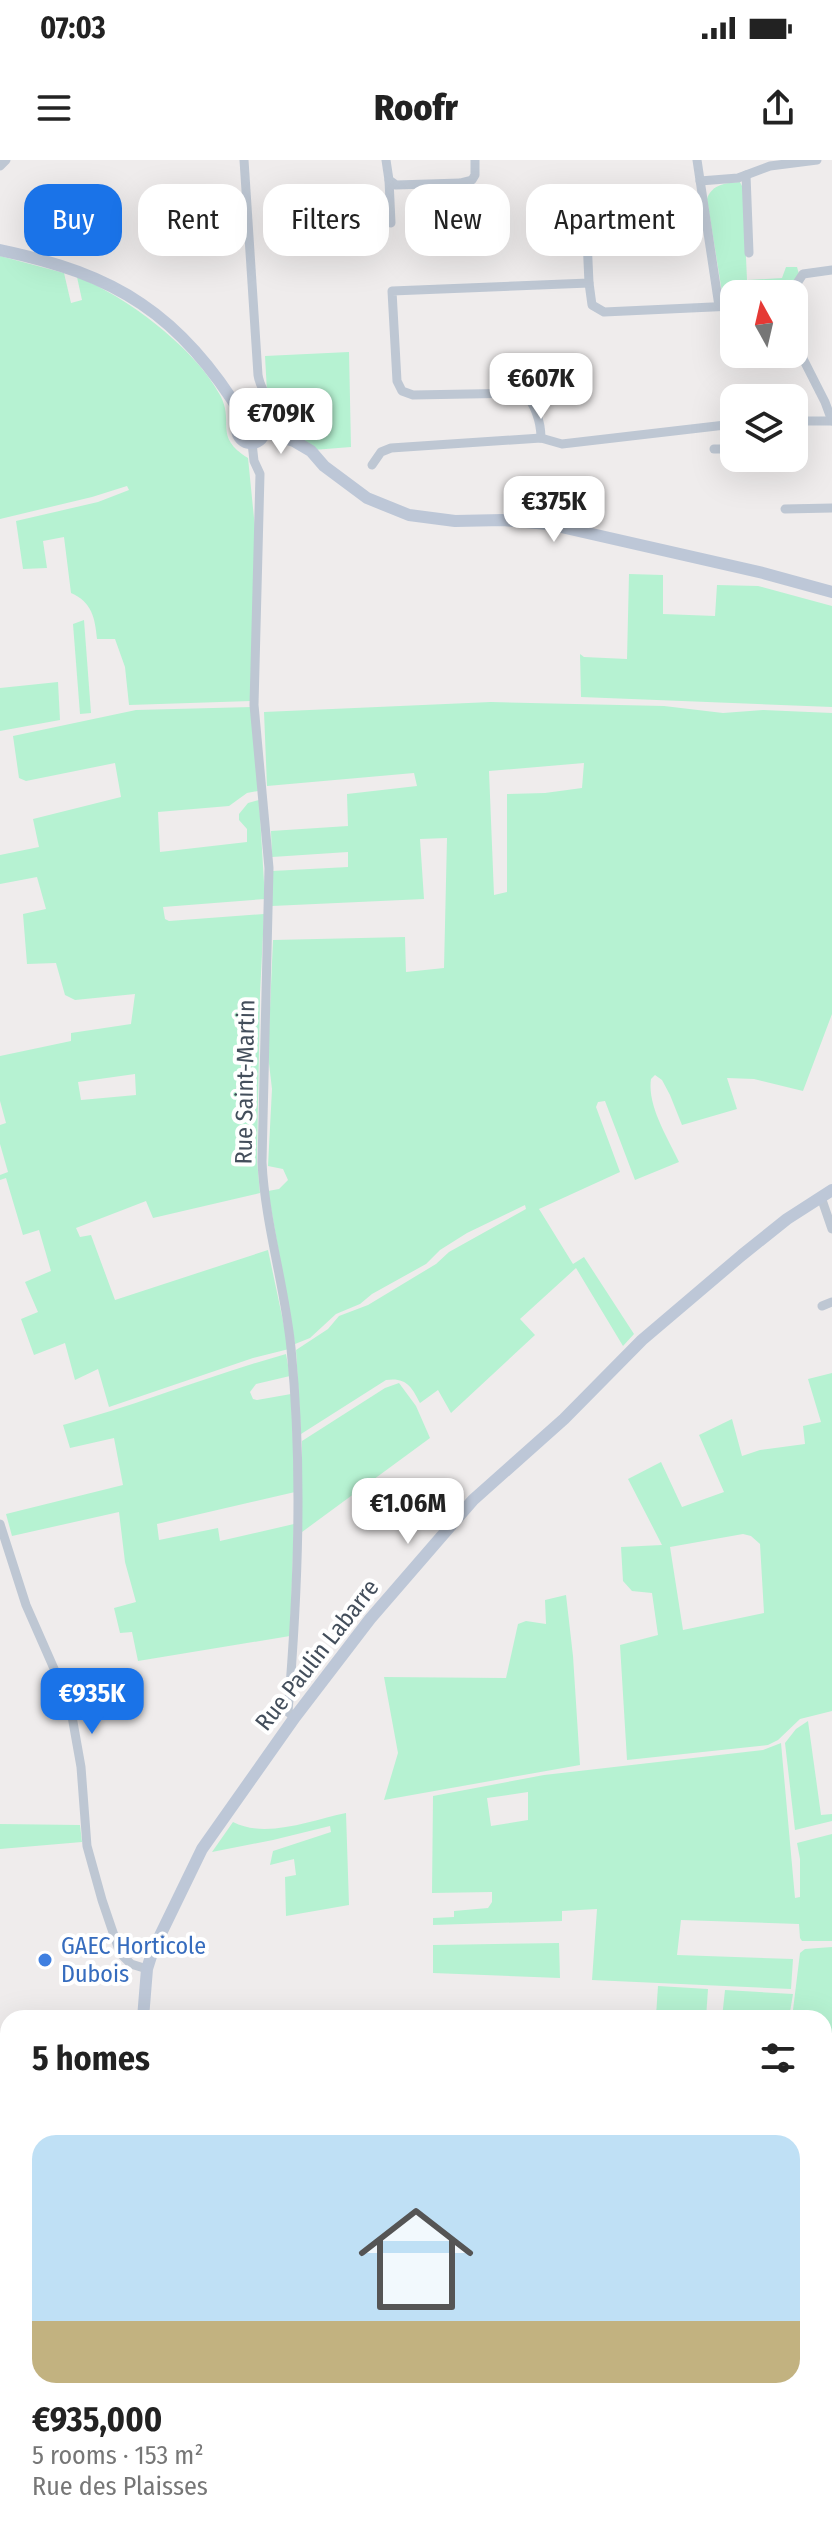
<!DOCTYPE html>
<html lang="en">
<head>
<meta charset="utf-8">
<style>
	body { margin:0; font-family:"Fira Sans Condensed",sans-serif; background:#f6f6f6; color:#222; height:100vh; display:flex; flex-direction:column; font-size:30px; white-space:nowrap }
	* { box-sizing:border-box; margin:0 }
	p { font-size:26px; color:#767676 }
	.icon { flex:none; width:44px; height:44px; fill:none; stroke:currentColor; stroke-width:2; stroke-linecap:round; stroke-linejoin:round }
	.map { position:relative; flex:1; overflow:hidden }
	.details { position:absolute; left:0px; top:1850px; width:832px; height:538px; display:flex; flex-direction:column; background:#fff; border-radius:24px 24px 0 0; box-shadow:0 8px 32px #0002 }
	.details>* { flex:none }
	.top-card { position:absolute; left:24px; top:24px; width:784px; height:72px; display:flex; gap:16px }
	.needle { width:52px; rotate:352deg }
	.fabs { position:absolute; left:720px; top:120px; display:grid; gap:16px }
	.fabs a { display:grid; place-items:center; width:88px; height:88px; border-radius:16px; background:#fff; box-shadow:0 8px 32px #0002; font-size:40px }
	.price { position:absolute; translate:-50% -68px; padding:0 18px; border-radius:16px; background:#fff; color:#222; font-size:26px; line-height:52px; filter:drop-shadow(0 2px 4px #0008) }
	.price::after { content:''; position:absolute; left:50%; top:48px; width:24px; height:18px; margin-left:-12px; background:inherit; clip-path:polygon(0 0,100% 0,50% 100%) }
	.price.on { background:#1a73e8; color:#fff }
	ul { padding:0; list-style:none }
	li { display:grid; align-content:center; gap:16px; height:424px; padding:0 32px }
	li span { display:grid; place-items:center; height:248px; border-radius:24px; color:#555 }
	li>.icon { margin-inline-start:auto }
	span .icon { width:144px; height:144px; fill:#fffc; stroke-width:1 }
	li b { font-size:34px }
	h2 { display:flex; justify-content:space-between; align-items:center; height:96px; padding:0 32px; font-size:34px }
	.chip { padding:0 28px; border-radius:24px; background:#fff; box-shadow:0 8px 32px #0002; font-size:28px; line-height:72px }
	.chip.on { background:#1a73e8; color:#fff }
	.status { display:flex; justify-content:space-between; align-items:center; height:56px; padding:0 40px; background:#fff; direction:ltr }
	.status svg { height:22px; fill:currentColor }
	header { display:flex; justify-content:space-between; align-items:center; height:104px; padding:0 32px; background:#fff; font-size:36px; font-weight:800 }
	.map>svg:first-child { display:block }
	.green { fill:#b6f2d2; fill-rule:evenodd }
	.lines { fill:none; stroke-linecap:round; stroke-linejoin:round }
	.street { stroke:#bec7d3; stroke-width:9 }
	.secondary { stroke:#bdc7d7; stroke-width:12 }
	.shop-dot { fill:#3f7fe0; stroke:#fff; stroke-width:3 }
	.labels { text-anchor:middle; stroke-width:8; stroke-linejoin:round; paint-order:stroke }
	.street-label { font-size:24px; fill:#434e5b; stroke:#fff }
	.shop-label { font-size:24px; fill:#366cbe; stroke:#fff; text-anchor:start }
</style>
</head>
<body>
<div class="status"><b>07:03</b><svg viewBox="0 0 49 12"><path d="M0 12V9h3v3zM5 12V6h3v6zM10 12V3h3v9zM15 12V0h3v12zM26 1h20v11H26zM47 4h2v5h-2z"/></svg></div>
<header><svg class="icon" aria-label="menu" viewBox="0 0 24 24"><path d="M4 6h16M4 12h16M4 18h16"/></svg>Roofr<svg class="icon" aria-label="share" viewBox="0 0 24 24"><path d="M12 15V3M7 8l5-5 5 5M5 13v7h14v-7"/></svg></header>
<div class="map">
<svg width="832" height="2387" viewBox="0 0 832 2387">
	<rect width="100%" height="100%" fill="#efecec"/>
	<!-- green -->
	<g class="green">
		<path d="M740,22L743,28L747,120L782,118L786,107H797L799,114L786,134H734L732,142L722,132L707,39C712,24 726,23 740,22Z"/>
		<path d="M0,96L64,113L71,143L82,140L77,117C125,135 196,189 220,235C235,263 213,276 248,298L255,368L251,541L129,545L125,507L115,479H97C95,458 92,442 71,433L64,377L43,381L47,408L23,409L16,361L98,342L129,330L127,326L92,337L0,359Z"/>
		<polygon points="349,192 351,287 313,290 268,264 261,252 267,232 265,196"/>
		<polygon points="629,414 663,415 663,454 715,456 717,425 758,426 832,446 832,547 581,537 580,494 584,497 627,499"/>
		<polygon points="84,460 91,553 80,554 73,464"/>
		<polygon points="58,522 60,560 0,571 0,528"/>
		<path d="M491,542L664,546L723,553L763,550L832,553V854L803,931L754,919L727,918L737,949L682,965L670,935L662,920L655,915L651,919C647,946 668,978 679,1002L635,1020L605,941L598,942L596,947L620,1012L539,1049L573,1104L584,1097L634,1174L623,1186L576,1108L520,1159L535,1175L451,1253L438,1230L420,1243C412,1227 406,1217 386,1220L301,1274L296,1190L328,1169L339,1156L368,1145L436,1104L449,1092L526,1049L525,1045L467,1073L440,1090L426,1104L372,1134L360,1144L336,1154L310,1178L295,1184L268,1031L279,1029L288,1020L283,1009L268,1006L272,929L268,895L273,780L405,777L406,812L444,808L447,678L420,679L424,739L272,746V711L348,707V692L272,697L271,671L348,666L347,634L417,626L414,613L267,626L264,552ZM584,603L582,628L545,633L507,634V732L494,735L489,611Z"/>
		<path d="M252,547L258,631L247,633L229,646L158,652L160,692L247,682V669L239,660V654L248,643L259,640L265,739L163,747L165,759L169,761L264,754L260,834L257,1000L260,1033L153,1058L146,1041L76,1068L80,1077L91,1075L115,1140L268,1090L289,1189L253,1198L109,1247L98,1209L75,1220L65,1183L34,1195L21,1159L38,1152L25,1122L51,1111L39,1070L23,1075L6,1018L0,1020V1015L8,1012L0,984V965L6,963L0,941V896L71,881V873L131,864L135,834L75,840L65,835L56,803L27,804L23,754L46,749L37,717L0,724V695L39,687L33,659L121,637L115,603L26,621L19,618L13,576L136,550ZM135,914L136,935L81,940L78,922Z"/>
		<path d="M286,1194L290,1216L256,1224L250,1232L253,1239L257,1240L291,1234L295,1332L157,1364L159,1380L218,1368L220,1381L294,1364L290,1476L138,1501L132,1472L120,1473L114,1448L136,1442L125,1402L119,1352L12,1376L6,1354L123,1325L114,1278L70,1288L63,1265C138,1245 211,1215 286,1194Z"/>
		<path d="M832,1213V1551L800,1559L778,1580L768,1585L627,1600L620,1485L658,1475L652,1433L632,1431L623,1421L621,1387L662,1385L628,1319L661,1302L682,1347L724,1332L699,1275L732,1259L742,1296L760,1290L805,1284L803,1266L821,1262L808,1219ZM743,1374L751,1376L760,1384L764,1453L683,1470L670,1387Z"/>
		<polygon points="399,1223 416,1246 430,1278 302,1372 302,1281 385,1228"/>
		<polygon points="566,1435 573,1496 580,1605 384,1640 398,1593 384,1517 506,1518 518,1464 526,1461 546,1464 545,1440"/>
		<polygon points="808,1561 821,1655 832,1654 832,1661 795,1670 785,1583 796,1569"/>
		<path d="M781,1583L795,1738L800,1737V1699L797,1683L832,1674V1781H802L800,1778L799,1764L681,1760L677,1795L793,1799L791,1829L592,1820L597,1749L562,1751V1761L433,1765V1758L454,1757V1751L488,1748L492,1742V1732L432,1733L433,1636L544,1615L763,1590ZM528,1632V1660L491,1666L487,1638Z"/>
		<path d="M346,1653L349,1745L286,1756L285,1717L296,1715L294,1699L270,1705L273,1691L331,1672L330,1666L273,1680L212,1692L233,1662C266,1679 312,1660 346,1653Z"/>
		<polygon points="0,1664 80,1665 82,1682 0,1689"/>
		<polygon points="559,1783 560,1818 433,1813 433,1785"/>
		<polygon points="832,1787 832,1974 824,1974 824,1858 792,1858 800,1793 805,1789"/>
		<polygon points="658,1826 708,1829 706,1858 656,1856"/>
		<polygon points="725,1830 793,1834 789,1858 722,1858"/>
		<polygon points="0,1967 8,1967 7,2075 0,2075"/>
		<polygon points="832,2060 832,2154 824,2155 824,2061"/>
		<polygon points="742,2380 802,2380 805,2387 744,2387"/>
	</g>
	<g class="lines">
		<!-- street -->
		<g class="street">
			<path d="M244,0L258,215C261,235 275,236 258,256"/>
			<polyline points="386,0 389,20 396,25 460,23 472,20 475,15 475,0"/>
			<polyline points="697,0 719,146"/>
			<polyline points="0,6 6,0"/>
			<polyline points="746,15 749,93"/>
			<polyline points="389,20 391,63"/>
			<polyline points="700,21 738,18 770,6 817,0"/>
			<polyline points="589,123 592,145 604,152 734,146"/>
			<polyline points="790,134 803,114 832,110"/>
			<polyline points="794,181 825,242 832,261"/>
			<polyline points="794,261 832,261"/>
			<path d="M541,278C541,263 535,242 523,233L413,235L402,231L397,221L392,131L589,123L587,79L601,66L705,62"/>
			<path d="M252,283L254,301L260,314L254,545L269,708L262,1002C265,1065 285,1126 291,1188C303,1310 298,1431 288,1552L295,1557"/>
			<polyline points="714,289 734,289"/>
			<polyline points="372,305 381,292 391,288 541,278 562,284 734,264"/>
			<polyline points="785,349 832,348"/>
			<polyline points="821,1037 832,1069"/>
			<polyline points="822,1146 832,1142"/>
			<polyline points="0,1364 26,1445 70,1545 81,1607 87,1686 102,1740 120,1793 131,1804 147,1809"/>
			<polyline points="0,2164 8,2163"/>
			<polyline points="824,2212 832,2211"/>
			<polyline points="0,2310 6,2291 6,2269"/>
			<polyline points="0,2373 6,2380 110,2386"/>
			<polyline points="204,2380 208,2387"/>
		</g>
		<!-- secondary -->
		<g class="secondary">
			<path d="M0,90C115,114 181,154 243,257"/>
			<circle cx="251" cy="269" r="14"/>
			<polyline points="265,272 294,281 311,291 324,306 367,338 409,355 455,361 503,360 548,364 763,413 832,432"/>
			<polyline points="143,1858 147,1809 153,1790 202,1689 295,1557 370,1459 473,1340 564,1259 642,1180 742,1095 787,1059 832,1030"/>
			<polyline points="109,2387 112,2380"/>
		</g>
	</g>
	<!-- markers -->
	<circle class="shop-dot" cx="45" cy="1800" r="8"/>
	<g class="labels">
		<!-- street labels -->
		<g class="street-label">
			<text transform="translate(245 922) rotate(-89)" y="8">Rue Saint-Martin</text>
			<text transform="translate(317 1495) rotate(-52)" y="8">Rue Paulin Labarre</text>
		</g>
		<!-- shop labels -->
		<g class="shop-label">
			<text x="61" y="1794">GAEC Horticole<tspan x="61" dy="28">Dubois</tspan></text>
		</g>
	</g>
</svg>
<div class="fabs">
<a><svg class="needle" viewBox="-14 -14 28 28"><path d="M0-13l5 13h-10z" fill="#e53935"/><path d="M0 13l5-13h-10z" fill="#767676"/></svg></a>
<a><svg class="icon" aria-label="layers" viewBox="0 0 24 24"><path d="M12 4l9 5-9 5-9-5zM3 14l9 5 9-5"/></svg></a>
</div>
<b class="price" style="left:541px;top:261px">€607K</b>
<b class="price" style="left:281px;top:296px">€709K</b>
<b class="price" style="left:554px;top:384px">€375K</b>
<b class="price" style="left:408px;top:1386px">€1.06M</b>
<b class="price on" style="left:92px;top:1576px">€935K</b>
<div class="top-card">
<a class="chip on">Buy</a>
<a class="chip">Rent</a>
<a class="chip">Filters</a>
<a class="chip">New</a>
<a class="chip">Apartment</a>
</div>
<section class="details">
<h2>5 homes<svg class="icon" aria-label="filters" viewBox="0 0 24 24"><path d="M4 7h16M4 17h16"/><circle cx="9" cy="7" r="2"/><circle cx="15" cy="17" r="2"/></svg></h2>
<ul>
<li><span style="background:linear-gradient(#bfe0f5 75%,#c2b280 0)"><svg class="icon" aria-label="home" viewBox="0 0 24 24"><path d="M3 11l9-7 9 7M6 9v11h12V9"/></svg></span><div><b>€935,000</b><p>5 rooms · 153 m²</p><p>Rue des Plaisses</p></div></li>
</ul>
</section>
</div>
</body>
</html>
